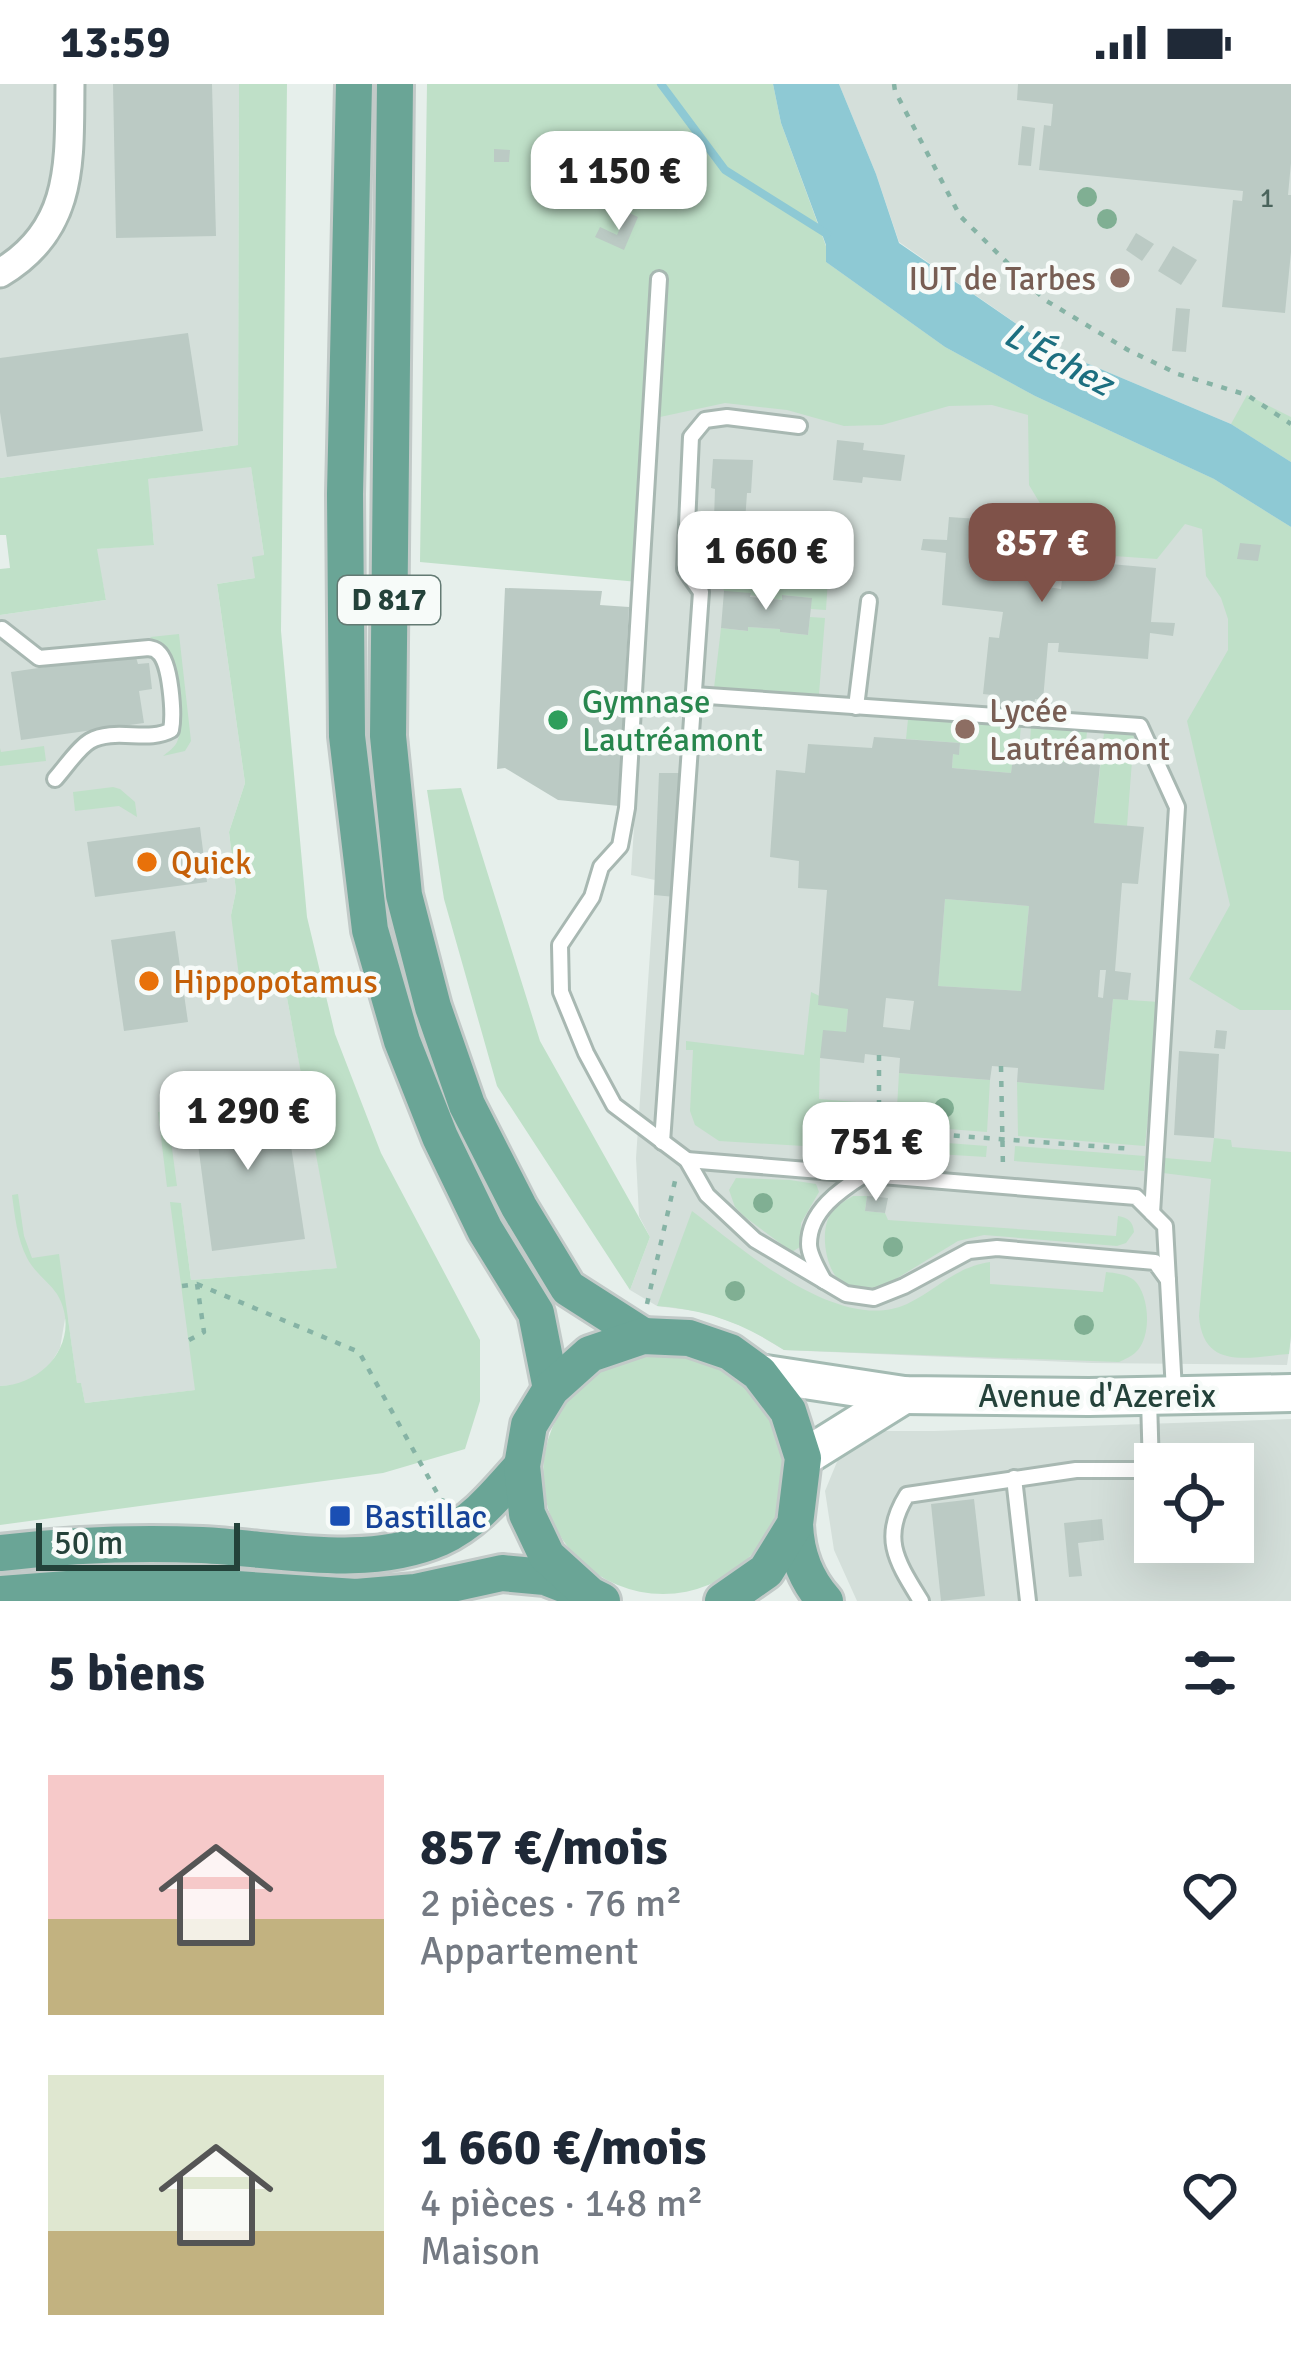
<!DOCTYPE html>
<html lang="fr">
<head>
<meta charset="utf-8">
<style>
	body { margin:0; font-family:Signika,sans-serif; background:#f2f2f3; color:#1f2937; height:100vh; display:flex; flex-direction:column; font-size:45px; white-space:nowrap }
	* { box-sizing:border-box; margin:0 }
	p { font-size:39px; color:#747a83 }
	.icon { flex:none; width:66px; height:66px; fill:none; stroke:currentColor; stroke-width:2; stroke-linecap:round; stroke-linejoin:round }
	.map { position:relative; height:1517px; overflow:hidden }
	.sheet { display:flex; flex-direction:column; background:#fff; flex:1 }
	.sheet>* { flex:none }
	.tools { position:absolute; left:1134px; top:1359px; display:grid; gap:24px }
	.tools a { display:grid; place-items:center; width:120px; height:120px; border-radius:0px; background:#fff; box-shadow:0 12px 48px #0002; font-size:60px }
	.scale { position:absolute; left:36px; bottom:30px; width:204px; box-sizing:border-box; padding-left:12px; border:6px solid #24423a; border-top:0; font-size:33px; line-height:42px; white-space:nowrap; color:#24423a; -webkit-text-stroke:9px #f7fbf9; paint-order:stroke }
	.price { position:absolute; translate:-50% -102px; padding:0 27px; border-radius:24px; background:#fff; color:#222; font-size:39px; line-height:78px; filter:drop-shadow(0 3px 6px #0008) }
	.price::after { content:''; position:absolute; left:50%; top:72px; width:36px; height:27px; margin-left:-18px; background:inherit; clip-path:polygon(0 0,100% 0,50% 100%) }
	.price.on { background:#7f5249; color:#fff }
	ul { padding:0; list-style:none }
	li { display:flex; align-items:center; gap:36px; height:300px; padding:0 48px }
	li span { display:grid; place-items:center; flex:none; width:336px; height:240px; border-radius:0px; color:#555 }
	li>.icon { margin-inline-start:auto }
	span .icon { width:144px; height:144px; fill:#fffc; stroke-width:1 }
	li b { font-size:51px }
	h2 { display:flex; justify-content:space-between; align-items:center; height:144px; padding:0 48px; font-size:51px }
	.status { display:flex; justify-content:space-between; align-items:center; height:84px; padding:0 60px; background:#fff; direction:ltr }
	.status svg { height:33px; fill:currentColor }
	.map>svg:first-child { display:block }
	.built { fill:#d4dfda; fill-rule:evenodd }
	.green { fill:#bfe0c8 }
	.water { fill:#8ec9d4 }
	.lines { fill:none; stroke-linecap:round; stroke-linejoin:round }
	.stream { stroke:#8ec9d4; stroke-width:8 }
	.building { fill:#bbcac4; fill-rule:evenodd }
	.service-casing { stroke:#a8b8b2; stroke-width:20 }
	.minor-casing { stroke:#a8b8b2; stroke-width:33 }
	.secondary-casing { stroke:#a4bbb3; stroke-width:42 }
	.primary-casing { stroke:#c2cac8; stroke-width:42 }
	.path { stroke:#86b3a5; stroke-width:4.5; stroke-dasharray:6 9; stroke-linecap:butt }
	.service { stroke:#fff; stroke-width:14 }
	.minor { stroke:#fff; stroke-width:27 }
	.secondary { stroke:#fff; stroke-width:36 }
	.primary { stroke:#6aa596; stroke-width:36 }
	.tree { fill:#80af93 }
	.education-dot { fill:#8d6e63; stroke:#f7fbf9; stroke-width:4.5 }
	.leisure-dot { fill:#2e9e5b; stroke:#f7fbf9; stroke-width:4.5 }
	.food-dot { fill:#e8710a; stroke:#f7fbf9; stroke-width:4.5 }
	.transit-dot { fill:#1a4fb4; stroke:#f7fbf9; stroke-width:4.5 }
	.labels { text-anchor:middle; stroke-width:9; stroke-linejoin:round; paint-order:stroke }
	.number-label { font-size:27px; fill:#4a645c }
	.shield { fill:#f7fbf9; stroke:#637a73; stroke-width:3 }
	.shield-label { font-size:30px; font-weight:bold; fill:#24423a }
	.education-label { font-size:33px; fill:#785e54; stroke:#f7fbf9; text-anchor:end }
	.leisure-label { font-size:33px; fill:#27864d; stroke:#f7fbf9; text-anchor:start }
	.food-label { font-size:33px; fill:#c56008; stroke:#f7fbf9; text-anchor:start }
	.street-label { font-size:33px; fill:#24423a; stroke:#f7fbf9 }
	.transit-label { font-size:33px; fill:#164399; stroke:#f7fbf9; text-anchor:start }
	.water-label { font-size:36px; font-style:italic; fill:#1c6f80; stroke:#f7fbf9 }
</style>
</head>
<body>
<div class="status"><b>13:59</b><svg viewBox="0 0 49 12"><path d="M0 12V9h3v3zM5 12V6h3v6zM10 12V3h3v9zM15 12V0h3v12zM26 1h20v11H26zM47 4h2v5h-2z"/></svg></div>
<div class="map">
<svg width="1291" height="1517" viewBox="0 0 1291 1517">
	<rect width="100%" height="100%" fill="#e6efeb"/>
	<!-- built -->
	<g class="built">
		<polygon points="0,0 239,0 238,361 0,394"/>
		<polygon points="839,0 1291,0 1291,378 1231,340 1053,265 899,158 876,90"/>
		<polygon points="826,178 945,263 1035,312 1214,395 1291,443 1291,1254 1287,1281 1092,1279 784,1266 747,1244 704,1228 657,1222 630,1206 650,1153 639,1132 636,1074 655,796 631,791 665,245"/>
		<polygon points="251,382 264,471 255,494 217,500 245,699 229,748 236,807 231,831 287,914 338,1184 191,1196 181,1120 196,1306 85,1319 81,1300 77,1300 68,1235 65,1235 60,1264 51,1279 36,1293 18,1301 0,1302 0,531 106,516 96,465 154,460 147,395"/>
		<path d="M1291,1335V1517H857L834,1466L825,1407L841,1368L878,1347H934ZM1155,1380H1233V1458H1155Z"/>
	</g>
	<!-- green -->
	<g class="green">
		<path d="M239,0H287L281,547L307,833L335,950L381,1069L480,1256V1317L465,1365L383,1389L0,1441V1302C46,1301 83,1254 57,1210C48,1197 34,1188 27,1174C17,1154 15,1133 12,1111L18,1110L24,1152L32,1174L59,1170L77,1299H81L85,1319L195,1306L170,1118L181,1119L191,1196L337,1184L287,914L240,900L231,831L236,807L229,748L245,699L217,500L255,494L252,473L264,471L251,383L148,395L154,461L97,465L106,516L0,531V485L10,484L6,451H0V394L238,361Z"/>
		<polygon points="427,0 773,0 781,39 826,162 826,178 945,263 1035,312 1214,395 1291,443 1291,926 1240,926 1189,895 1230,821 1187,637 1228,566 1228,535 1221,514 1206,492 1202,445 1185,440 1157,475 1099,471 1062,456 1029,401 1028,331 992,321 949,322 882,341 844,342 787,326 725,319 660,333 649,499 420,478"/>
		<polygon points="1247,311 1291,333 1291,378 1231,340"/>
		<polygon points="719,488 828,494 826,526 811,525 811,514 783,511 782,516 724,507"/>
		<polygon points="810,533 825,534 819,610 714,604 721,544 747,547 748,543 780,545 780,548 808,551"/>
		<path d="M179,550L191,657L185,667L163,672C168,668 175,663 177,658C189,634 169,569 150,553Z"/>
		<polygon points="908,635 1021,642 1018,675 1013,675 1011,689 952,684 953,670 959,670 960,659 906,655"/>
		<polygon points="1031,642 1087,647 1084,680 1029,675"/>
		<polygon points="1104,649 1134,651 1127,742 1094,739"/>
		<polygon points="44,662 46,677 0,682 0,664 1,668"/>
		<polygon points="113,703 120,705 135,718 137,733 119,722 75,727 73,708"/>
		<polygon points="461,704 540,957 650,1153 630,1206 497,1002 444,815 427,706"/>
		<polygon points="945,815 1029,822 1021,907 938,902"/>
		<polygon points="811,908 848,925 846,948 820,974 819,1015 869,1019 868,1053 987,1062 986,1073 719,1057 695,1041 690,1027 693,966 686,966 686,957 804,971"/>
		<polygon points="1113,915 1160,918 1145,1062 1018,1052 1017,998 1104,1005"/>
		<polygon points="899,989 990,996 987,1048 896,1041"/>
		<polygon points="167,1027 177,1102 167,1103 158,1028"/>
		<path d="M1214,1054L1231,1056L1232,1063L1291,1068V1251L1289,1270C1249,1273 1203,1287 1199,1232L1211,1095L1163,1089L1165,1074L1211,1078Z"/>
		<polygon points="1015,1062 1145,1072 1144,1087 1014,1077"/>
		<polygon points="736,1094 790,1096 816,1100 819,1108 801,1139 800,1163 792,1168 745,1133 735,1123 729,1106"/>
		<path d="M853,1112H867L865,1127L885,1129L888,1136L1116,1152L1118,1132C1128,1134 1133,1137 1134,1148L1126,1159L1117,1162L984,1151L958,1157L886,1201C874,1204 858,1207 847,1202C826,1193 819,1149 830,1131C835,1122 845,1117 853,1112Z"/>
		<path d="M692,1127C742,1165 840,1251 907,1220C938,1205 953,1184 990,1178V1200L1103,1208L1106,1188C1115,1189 1126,1190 1134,1196C1150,1211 1152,1253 1136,1268C1131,1273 1125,1275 1119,1278L784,1266C745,1240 704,1225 657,1222Z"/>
		<circle cx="663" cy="1390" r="120"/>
	</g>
	<!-- water -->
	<polygon class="water" points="773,0 839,0 876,90 899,159 1053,265 1231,340 1291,378 1291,443 1214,395 1035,312 945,263 826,178 826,161 781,39"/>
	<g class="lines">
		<!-- stream -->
		<polyline class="stream" points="661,0 725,86 827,150"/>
	</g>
	<!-- building -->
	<g class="building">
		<polygon points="113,0 212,0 216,152 116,154"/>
		<polygon points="1018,0 1291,0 1291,79 1288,111 1291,111 1291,168 1285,229 1222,223 1233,116 1242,117 1243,107 1039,86 1044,41 1051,42 1053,20 1017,16"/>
		<polygon points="1022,42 1035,44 1031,82 1018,81"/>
		<polygon points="494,65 510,66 509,78 494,78"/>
		<polygon points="627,128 638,133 624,166 595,153 600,143 617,151"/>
		<polygon points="1136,149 1154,160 1142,177 1126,166"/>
		<polygon points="1173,162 1197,176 1181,201 1158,187"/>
		<polygon points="1176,224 1190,225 1186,268 1172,267"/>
		<polygon points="188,249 203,347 7,373 0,328 0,274"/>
		<polygon points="837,356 864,359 863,366 905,371 901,397 863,393 862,399 833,396"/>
		<polygon points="713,375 753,376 751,409 747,409 745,438 750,439 748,468 708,463 709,435 714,435 715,405 711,404"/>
		<polygon points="949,433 1038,439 1034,501 1061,505 1064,476 1156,484 1151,538 1175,539 1173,552 1150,549 1148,575 1058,568 1059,559 1048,559 1043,616 1035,615 1033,627 990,621 992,611 983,610 989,553 999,554 1003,528 942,521 946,469 921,466 923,455 947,456"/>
		<polygon points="1240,459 1261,461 1258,477 1237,475"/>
		<polygon points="505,504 602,507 600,521 629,523 619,722 558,716 505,684 497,685"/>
		<polygon points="724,507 751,509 750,513 782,516 782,511 812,514 808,551 780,548 780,545 748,543 748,547 721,544"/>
		<polygon points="135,570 138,580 149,579 152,605 139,607 144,639 21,656 11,588"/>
		<path d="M874,653L960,659L959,671L953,670L952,684L1011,689L1013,674L1100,681L1094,739L1144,743L1138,800L1122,799L1115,887L1131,889L1128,916L1113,915L1104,1006L1017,998L1018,984L992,982L990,996L899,989L900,974L865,970L864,979L820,974L823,946L846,948L848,925L818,921L827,806L798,804L799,777L770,773L776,686L805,689L808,660L872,664ZM945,815L1029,822L1021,907L938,902ZM1100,886H1106L1103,914L1098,913ZM886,914L914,917L910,946L883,943Z"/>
		<polygon points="659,689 681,689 675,813 654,811"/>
		<polygon points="200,743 207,798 95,813 87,758"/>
		<polygon points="175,847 188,938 124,947 111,856"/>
		<polygon points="1216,946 1227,947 1225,965 1214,964"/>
		<polygon points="1179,967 1219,970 1214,1054 1174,1051"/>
		<polygon points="283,1009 305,1155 212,1167 193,1022"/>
		<polygon points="867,1112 888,1114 885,1129 865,1127"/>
		<polygon points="974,1415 985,1512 941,1517 931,1420"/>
		<polygon points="1102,1435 1104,1456 1078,1459 1082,1492 1069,1493 1064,1439"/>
	</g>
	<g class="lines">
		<!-- service casing -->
		<g class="service-casing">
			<g id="service">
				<polyline points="659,195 627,724 620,762 601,783 592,813 560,861 561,908 586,969 614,1021 687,1076 707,1111 755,1156 846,1210 874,1214 904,1202 969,1167 997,1164 1155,1178 1168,1196"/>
				<path d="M2,545L39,574L149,564C152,565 156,565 158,568C171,578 174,631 171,646C149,659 114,643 90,657C78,664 65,684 55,695"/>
				<polyline points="694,611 1140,642 1177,723 1152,1129"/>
				<polyline points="856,623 869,517"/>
				<polyline points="662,1058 701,508 685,485 691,353 705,336 727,333 799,342"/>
				<polyline points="687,1076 1136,1113 1165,1142 1174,1307"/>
				<path d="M824,1197C819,1187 809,1172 809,1160C809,1127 840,1106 864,1091"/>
				<polyline points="1014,1394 1028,1517"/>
				<path d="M921,1517C897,1478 880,1454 907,1411L1076,1386H1151L1149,1315"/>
			</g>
		</g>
		<!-- minor casing -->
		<g class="minor-casing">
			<path id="minor" d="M0,189C75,145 69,76 70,0"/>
		</g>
		<!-- secondary casing -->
		<g class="secondary-casing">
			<g id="secondary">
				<polyline points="759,1289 904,1311 1089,1313 1291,1309"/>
				<polyline points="803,1374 904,1311"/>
			</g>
		</g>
		<!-- primary casing -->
		<g class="primary-casing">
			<g id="primary">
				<polyline points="354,0 345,410 347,652 370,846 402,957 440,1053 485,1146 536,1229 551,1305"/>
				<polyline points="395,0 388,652 404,811 433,923 467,1021 519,1123 568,1204 643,1252"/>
				<path d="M795,1440C796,1469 805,1495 825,1517"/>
				<path d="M0,1469C68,1461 134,1458 202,1461C280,1465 366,1486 440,1454C475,1438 497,1410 522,1382"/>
				<polyline points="0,1510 147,1499 356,1513 415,1508 502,1489 545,1493 576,1505"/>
				<polyline points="602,1517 590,1511 547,1472 527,1430 522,1382 529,1341 551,1305 590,1270 643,1252 689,1254 730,1268 759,1289 788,1327 803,1374 795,1440 766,1487 723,1517"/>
			</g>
		</g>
		<!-- path -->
		<g class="path">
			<polyline points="894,0 895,7 960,132 1045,216 1128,266 1178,290 1247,311 1291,340"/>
			<polyline points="879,971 879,1046 1133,1065"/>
			<polyline points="1001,982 1003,1085"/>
			<polyline points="182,1202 197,1200 359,1268 441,1416 444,1417"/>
			<polyline points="647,1220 675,1097"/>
			<polyline points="189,1256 204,1248 197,1200"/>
		</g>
		<!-- service -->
		<use href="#service" class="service"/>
		<!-- minor -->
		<use href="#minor" class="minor"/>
		<!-- secondary -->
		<use href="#secondary" class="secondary"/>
		<!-- primary -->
		<use href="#primary" class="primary"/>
	</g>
	<!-- trees -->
	<g class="tree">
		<circle cx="1087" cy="113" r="10"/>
		<circle cx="1107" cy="135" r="10"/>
		<circle cx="944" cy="1024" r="10"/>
		<circle cx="763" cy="1119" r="10"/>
		<circle cx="893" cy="1163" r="10"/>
		<circle cx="735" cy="1207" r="10"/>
		<circle cx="1084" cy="1241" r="10"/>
	</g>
	<!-- markers -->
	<g class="education-dot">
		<circle cx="1120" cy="194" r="12"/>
		<circle cx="965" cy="645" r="12"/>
	</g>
	<circle class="leisure-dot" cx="558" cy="636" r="12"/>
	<g class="food-dot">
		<circle cx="147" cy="778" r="12"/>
		<circle cx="149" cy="897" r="12"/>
	</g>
	<rect class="transit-dot" x="328" y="1420" width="24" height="24" rx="6"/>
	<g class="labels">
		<!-- number labels -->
		<g class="number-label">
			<text x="1267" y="123">1</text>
		</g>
		<!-- shield labels -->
		<rect class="shield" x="338" y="492" width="102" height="48" rx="9"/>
		<g class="shield-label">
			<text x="389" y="526">D 817</text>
		</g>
		<!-- education labels -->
		<g class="education-label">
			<text x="1096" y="206">IUT de Tarbes</text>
			<text x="989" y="638" text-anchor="start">Lycée<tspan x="989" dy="38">Lautréamont</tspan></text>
		</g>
		<!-- leisure labels -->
		<g class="leisure-label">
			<text x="582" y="629">Gymnase<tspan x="582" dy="38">Lautréamont</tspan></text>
		</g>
		<!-- food labels -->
		<g class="food-label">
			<text x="171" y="790">Quick</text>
			<text x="173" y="909">Hippopotamus</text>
		</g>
		<!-- street labels -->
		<g class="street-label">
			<text x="1097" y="1323">Avenue d'Azereix</text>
		</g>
		<!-- transit labels -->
		<g class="transit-label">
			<text x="364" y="1444">Bastillac</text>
		</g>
		<!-- water labels -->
		<g class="water-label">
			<text transform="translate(1059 274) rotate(28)" y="13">L'Échez</text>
		</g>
	</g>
</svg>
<div class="tools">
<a><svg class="icon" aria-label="locate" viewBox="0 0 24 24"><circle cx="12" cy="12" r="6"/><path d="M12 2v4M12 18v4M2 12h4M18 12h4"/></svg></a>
</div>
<div class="scale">50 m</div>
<b class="price" style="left:619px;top:149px">1 150 €</b>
<b class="price on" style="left:1042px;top:521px">857 €</b>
<b class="price" style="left:766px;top:529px">1 660 €</b>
<b class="price" style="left:248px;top:1089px">1 290 €</b>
<b class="price" style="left:876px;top:1120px">751 €</b>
</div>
<section class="sheet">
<h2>5 biens<svg class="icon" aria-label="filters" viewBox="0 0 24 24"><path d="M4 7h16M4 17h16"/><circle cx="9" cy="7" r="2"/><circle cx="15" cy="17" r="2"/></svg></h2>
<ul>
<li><span style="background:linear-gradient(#f6c9c9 60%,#c2b280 0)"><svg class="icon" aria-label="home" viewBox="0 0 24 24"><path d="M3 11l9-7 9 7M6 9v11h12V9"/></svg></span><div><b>857 €/mois</b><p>2 pièces · 76 m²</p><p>Appartement</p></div><svg class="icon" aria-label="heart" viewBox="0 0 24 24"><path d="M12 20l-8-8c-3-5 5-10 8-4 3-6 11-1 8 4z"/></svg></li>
<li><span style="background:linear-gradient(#dfe7d0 65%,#c2b280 0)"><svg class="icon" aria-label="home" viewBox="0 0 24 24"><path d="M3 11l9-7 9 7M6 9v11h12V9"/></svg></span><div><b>1 660 €/mois</b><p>4 pièces · 148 m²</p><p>Maison</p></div><svg class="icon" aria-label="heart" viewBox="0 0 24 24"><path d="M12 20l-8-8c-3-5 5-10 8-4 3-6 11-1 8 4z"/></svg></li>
</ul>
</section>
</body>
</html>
